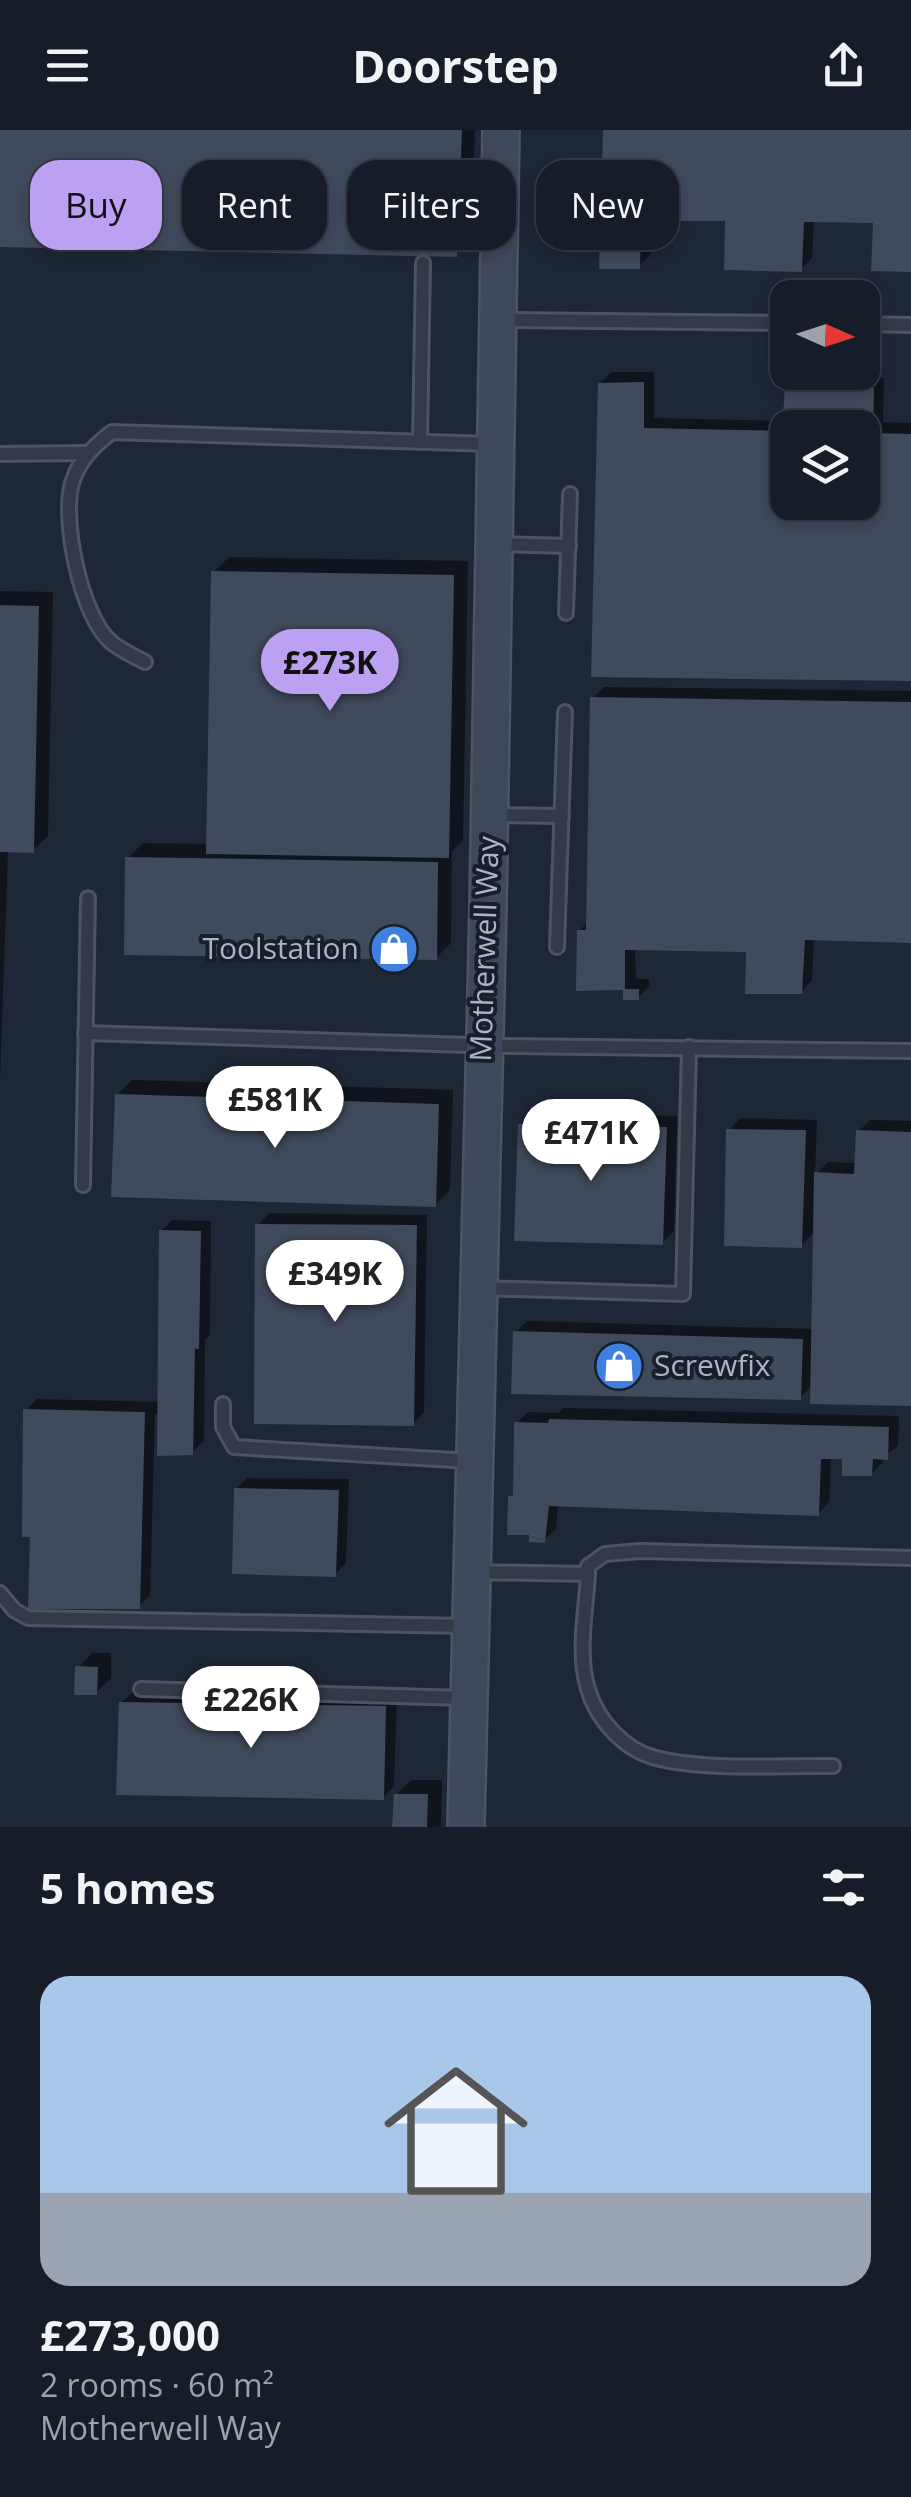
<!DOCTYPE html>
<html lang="en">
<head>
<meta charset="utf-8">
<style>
	body { margin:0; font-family:"Open Sans",sans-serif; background:#232a34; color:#f1f3f6; height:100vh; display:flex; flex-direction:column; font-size:38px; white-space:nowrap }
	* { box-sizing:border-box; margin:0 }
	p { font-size:32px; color:#9ea2a8 }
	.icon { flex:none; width:55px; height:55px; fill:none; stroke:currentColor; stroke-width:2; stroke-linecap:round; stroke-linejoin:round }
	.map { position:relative; height:1697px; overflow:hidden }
	.drawer { display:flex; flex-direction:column; background:#161d28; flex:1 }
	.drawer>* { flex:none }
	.top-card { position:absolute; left:30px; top:30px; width:852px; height:90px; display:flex; gap:20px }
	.needle { width:65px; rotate:93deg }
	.fabs { position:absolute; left:770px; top:150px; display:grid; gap:20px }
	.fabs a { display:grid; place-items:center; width:110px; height:110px; border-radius:20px; background:#161d28; box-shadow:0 5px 15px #0003,0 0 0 2px #353b45; font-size:50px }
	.price { position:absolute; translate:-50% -85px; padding:0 22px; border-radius:35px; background:#fff; color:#222; font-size:32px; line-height:65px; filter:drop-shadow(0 2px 5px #0008) }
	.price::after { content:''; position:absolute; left:50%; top:60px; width:30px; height:22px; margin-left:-15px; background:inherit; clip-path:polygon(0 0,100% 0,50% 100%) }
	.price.on { background:#bca0f2; color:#111 }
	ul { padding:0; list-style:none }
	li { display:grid; align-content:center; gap:20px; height:530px; padding:0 40px }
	li span { display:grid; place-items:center; height:310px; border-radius:30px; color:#555 }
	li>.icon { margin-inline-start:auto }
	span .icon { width:180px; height:180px; fill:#fffc; stroke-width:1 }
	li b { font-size:42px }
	h2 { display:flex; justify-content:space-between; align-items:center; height:120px; padding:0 40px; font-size:42px }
	.chip { padding:0 35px; border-radius:30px; background:#161d28; box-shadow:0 5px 15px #0003,0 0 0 2px #353b45; font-size:35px; line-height:90px }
	.chip.on { background:#bca0f2; color:#111 }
	header { display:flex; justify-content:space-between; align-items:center; height:130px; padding:0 40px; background:#161d28; font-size:45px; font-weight:700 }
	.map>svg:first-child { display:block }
	.shadow { fill:#0007; fill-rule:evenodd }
	.building { fill:#3f4a5c; fill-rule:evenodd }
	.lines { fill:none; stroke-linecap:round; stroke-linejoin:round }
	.lane-casing { stroke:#4c5462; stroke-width:18 }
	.secondary-casing { stroke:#4c5462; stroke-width:40 }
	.lane { stroke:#323a47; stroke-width:12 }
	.secondary { stroke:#3f485a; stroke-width:35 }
	.labels { text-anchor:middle; stroke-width:8; stroke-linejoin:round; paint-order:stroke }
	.poi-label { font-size:30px; fill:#abb4c4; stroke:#171f2b; text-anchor:end }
	.street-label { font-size:30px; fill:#abb4c4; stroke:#171f2b }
</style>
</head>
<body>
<header><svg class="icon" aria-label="menu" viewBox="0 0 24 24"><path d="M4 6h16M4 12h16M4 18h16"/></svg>Doorstep<svg class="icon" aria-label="share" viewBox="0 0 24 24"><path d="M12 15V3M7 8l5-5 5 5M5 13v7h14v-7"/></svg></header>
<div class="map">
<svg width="911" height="1697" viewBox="0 0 911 1697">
	<rect width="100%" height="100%" fill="#1e2736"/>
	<!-- shadow -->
	<g class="shadow">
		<polygon points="0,0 475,0 471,109 456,124 0,115"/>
		<polygon points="605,0 911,0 911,139 876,91 814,90 812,128 801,139 727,89 651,88 650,125 639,136"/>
		<path d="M611,242H654V288L785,291L787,257L798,246L884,248L883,292L911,293V548L594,544L600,254ZM788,298H862V372H788Z"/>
		<polygon points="229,427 468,431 463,711 452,721 451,813 436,828 128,728 143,713 209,714 214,442"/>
		<polygon points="0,461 53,462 48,706 33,720 8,720 0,950"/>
		<polygon points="604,557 911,561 911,810 814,807 812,850 801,862 748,819 635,818 636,849 649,849 649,856 638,868 625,868 625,858 579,858 579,801 589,791 593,568"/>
		<polygon points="132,950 453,960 450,1060 435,1075 117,965"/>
		<polygon points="532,983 677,986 674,1101 662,1113 521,995"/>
		<polygon points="740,988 817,990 815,1045 828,1032 857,1033 859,1001 870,990 911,991 911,1274 812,1255 800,1268 516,1202 527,1191 813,1199 815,1101 801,1116 729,1000"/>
		<polygon points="269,1083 427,1085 424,1282 413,1294 258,1095"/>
		<polygon points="172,1090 211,1091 210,1205 205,1210 204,1311 192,1322 160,1284 155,1284 150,1465 139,1476 33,1404 26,1280 37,1269 160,1272 161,1101"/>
		<polygon points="563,1278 899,1286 898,1316 883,1327 883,1332 871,1344 845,1326 831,1326 829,1372 818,1384 558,1374 556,1399 544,1410 511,1367 515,1363 517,1293 528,1282 558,1283"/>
		<polygon points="247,1348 349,1349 346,1433 335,1444 236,1359"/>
		<polygon points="92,1523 111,1523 111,1548 96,1563 78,1538"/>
		<polygon points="133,1562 397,1566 394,1656 383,1668 121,1573"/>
		<polygon points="411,1650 442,1650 441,1697 395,1697 396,1665"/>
	</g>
	<!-- building -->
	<g class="building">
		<polygon points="0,0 462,0 457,127 0,117"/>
		<polygon points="603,0 911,0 911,142 871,141 873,93 804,92 802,142 724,140 725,91 641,91 640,139 599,139"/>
		<path d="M644,252V298L782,301L785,256L874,258L873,303L911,304V551L591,547L598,253ZM788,298H862V372H788Z"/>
		<polygon points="211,441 454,445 449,728 206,724"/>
		<polygon points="0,475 39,476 34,723 0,722"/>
		<polygon points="590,567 911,572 911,813 805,810 802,864 745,864 746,822 625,820 625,859 639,859 639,870 623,870 623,860 576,861 577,800 586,800"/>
		<polygon points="125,727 438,732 437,830 124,825"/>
		<polygon points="115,964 439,974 436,1077 111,1067"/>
		<polygon points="518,994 667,997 663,1115 514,1111"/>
		<polygon points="726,999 806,1000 802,1118 724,1116"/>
		<polygon points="856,1000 911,1002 911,1276 810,1274 814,1042 854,1044"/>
		<polygon points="255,1094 417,1095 414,1296 254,1294"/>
		<polygon points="159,1100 201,1101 199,1219 195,1219 193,1325 157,1326"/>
		<polygon points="513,1201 803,1209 801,1270 511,1264"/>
		<polygon points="23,1279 145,1282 140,1479 28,1479 30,1407 22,1407"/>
		<polygon points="549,1289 889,1297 888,1330 873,1329 872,1346 842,1346 842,1329 821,1329 819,1386 549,1376 545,1413 529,1412 529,1405 507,1405 508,1366 513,1366 514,1292 548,1293"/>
		<polygon points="234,1358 339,1360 336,1447 232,1444"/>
		<polygon points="75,1536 98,1537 97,1565 74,1565"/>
		<polygon points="119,1572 386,1576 384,1670 116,1665"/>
		<polygon points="394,1664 428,1664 427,1697 392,1697"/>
	</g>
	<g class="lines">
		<!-- lane casing -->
		<g class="lane-casing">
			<g id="lane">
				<polyline points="500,190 788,193"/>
				<polyline points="862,194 911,195"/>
				<polyline points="420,312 423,133"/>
				<polyline points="0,324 86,323"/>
				<polyline points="495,414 569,416"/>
				<polyline points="566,483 570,364"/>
				<path d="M145,532C134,526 120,520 111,512C81,487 60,386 73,350C81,328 94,316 112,302L492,314"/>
				<polyline points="491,685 562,686"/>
				<polyline points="557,817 565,582"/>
				<polyline points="85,903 500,916 911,921"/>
				<polyline points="83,1055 88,768"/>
				<polyline points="480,1158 683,1164 689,917"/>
				<polyline points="223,1274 223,1297 234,1317 471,1331"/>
				<path d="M474,1442L588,1444C586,1481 577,1524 588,1559C597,1590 624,1620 656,1628C706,1641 780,1635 833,1636"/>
				<polyline points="588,1444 588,1436 605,1424 640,1421 911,1428"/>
				<polyline points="0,1463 14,1480 28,1488 467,1496"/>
				<polyline points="141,1559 467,1568"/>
			</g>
		</g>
		<!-- secondary casing -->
		<g class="secondary-casing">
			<polyline id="secondary" points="466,1697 488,777 501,0"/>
		</g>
		<!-- lane -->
		<use href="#lane" class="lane"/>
		<!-- secondary -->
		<use href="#secondary" class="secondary"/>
	</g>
	<!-- icons -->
	<defs>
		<g id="shop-disc" transform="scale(2.5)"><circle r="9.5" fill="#3f7fe0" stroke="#171f2b"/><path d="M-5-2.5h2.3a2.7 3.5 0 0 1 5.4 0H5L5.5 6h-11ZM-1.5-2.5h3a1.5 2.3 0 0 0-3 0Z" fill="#fff"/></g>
	</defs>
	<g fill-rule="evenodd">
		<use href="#shop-disc" x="394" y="819"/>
		<use href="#shop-disc" x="619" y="1236"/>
	</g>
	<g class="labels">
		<!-- poi labels -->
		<g class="poi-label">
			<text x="359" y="829">Toolstation</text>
			<text x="654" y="1246" text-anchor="start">Screwfix</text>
		</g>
		<!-- street labels -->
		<g class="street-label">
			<text transform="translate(485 819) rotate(-88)" y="10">Motherwell Way</text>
		</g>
	</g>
</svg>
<div class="fabs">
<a><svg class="needle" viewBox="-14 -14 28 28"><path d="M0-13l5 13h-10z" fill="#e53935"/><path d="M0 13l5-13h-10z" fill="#9ea2a8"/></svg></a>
<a><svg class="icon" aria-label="layers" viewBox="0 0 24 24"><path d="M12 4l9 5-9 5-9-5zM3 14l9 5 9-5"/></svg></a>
</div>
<b class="price on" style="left:330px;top:584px">£273K</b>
<b class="price" style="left:275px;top:1021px">£581K</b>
<b class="price" style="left:591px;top:1054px">£471K</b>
<b class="price" style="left:335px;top:1195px">£349K</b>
<b class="price" style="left:251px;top:1621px">£226K</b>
<div class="top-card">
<a class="chip on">Buy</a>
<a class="chip">Rent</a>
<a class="chip">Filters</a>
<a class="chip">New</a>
</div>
</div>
<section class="drawer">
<h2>5 homes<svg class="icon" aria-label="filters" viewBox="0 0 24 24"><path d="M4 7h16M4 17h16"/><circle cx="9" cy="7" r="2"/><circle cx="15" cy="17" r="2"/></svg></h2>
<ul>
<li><span style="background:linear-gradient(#a9c7e8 70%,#9aa5b1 0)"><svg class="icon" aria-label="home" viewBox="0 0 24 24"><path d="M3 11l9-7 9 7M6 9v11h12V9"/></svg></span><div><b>£273,000</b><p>2 rooms · 60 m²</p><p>Motherwell Way</p></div></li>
</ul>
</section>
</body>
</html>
